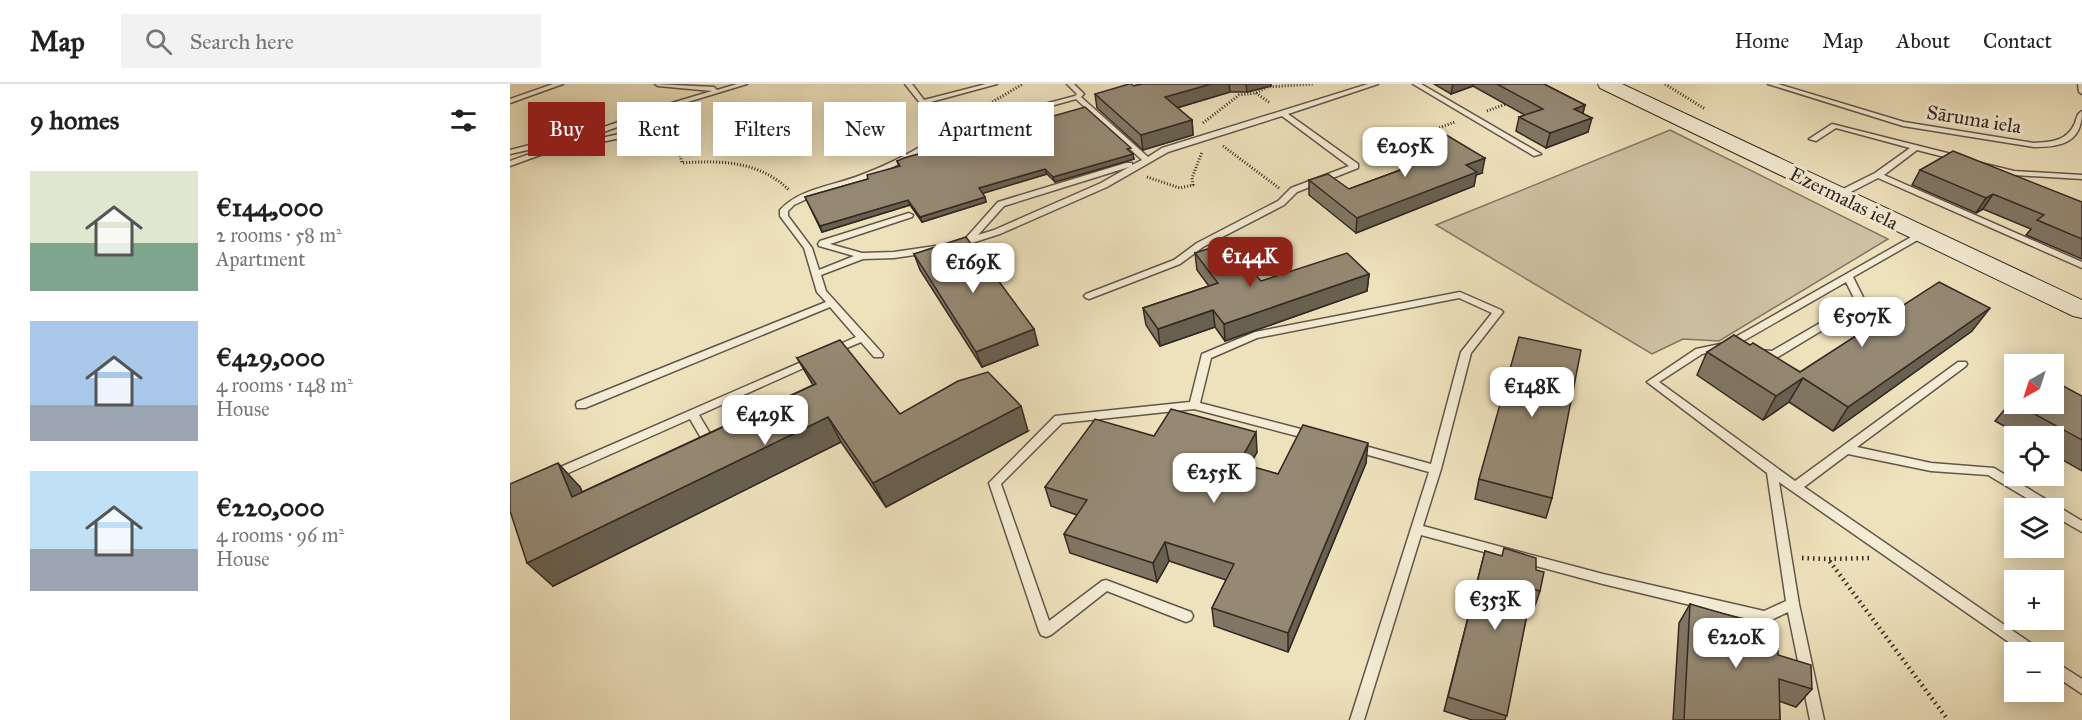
<!DOCTYPE html>
<html lang="en">
<head>
<meta charset="utf-8">
<style>
	body { margin:0; font-family:"IM FELL Great Primer",serif; background:#f2f2f2; color:#202124; height:100vh; display:flex; flex-direction:column; font-size:22px; white-space:nowrap }
	* { box-sizing:border-box; margin:0 }
	p { font-size:20px; color:#757577 }
	.icon { flex:none; width:33px; height:33px; fill:none; stroke:currentColor; stroke-width:2; stroke-linecap:round; stroke-linejoin:round }
	.map { position:relative; flex:1; overflow:hidden }
	.sheet { display:flex; flex-direction:column; background:#fff; width:510px }
	.sheet>* { flex:none }
	.banner { position:absolute; left:18px; top:18px; width:570px; height:54px; display:flex; gap:12px }
	.needle { width:39px; rotate:219deg }
	.buttons { position:absolute; left:1494px; top:270px; display:grid; gap:12px }
	.buttons a { display:grid; place-items:center; width:60px; height:60px; border-radius:0px; background:#fff; box-shadow:0 3px 15px #0003; font-size:30px }
	.price { position:absolute; translate:-50% -51px; padding:0 14px; border-radius:12px; background:#fff; color:#222; font-size:20px; line-height:39px; filter:drop-shadow(0 2px 3px #0008) }
	.price::after { content:''; position:absolute; left:50%; top:36px; width:18px; height:14px; margin-left:-9px; background:inherit; clip-path:polygon(0 0,100% 0,50% 100%) }
	.price.on { background:#8f2418; color:#fff }
	ul { padding:0; list-style:none }
	li { display:flex; align-items:center; gap:18px; height:150px; padding:0 30px }
	li span { display:grid; place-items:center; flex:none; width:168px; height:120px; border-radius:0px; color:#555 }
	li>.icon { margin-inline-start:auto }
	span .icon { width:72px; height:72px; fill:#fffc; stroke-width:1 }
	li b { font-size:26px }
	h2 { display:flex; justify-content:space-between; align-items:center; height:72px; padding:0 30px; font-size:26px }
	.pill { padding:0 21px; border-radius:0px; background:#fff; box-shadow:0 3px 15px #0003; font-size:21px; line-height:54px }
	.pill.on { background:#8f2418; color:#fff }
	header { display:flex; align-items:center; gap:36px; box-sizing:border-box; height:84px; padding:0 30px; background:#fff; border-bottom:2px solid #e0e0e0 }
	header strong { font-size:28px }
	nav { display:flex; gap:33px; margin-inline-start:auto; font-size:21px }
	.search { width:420px; height:54px; background:#f2f2f2; display:flex; align-items:center; gap:15px; box-sizing:border-box; padding:0 21px; border-radius:0px; color:#757577; font-size:22px }
	main { display:flex; flex:1; min-height:0 }
	.map>svg:first-child { display:block }
	.green { fill:#cec2a3; stroke:#817563; stroke-width:1.5 }
	.lines { fill:none; stroke-linecap:round; stroke-linejoin:round }
	.lane-casing { stroke:#62564a; stroke-width:3 }
	.secondary-casing { stroke:#342823; stroke-width:2 }
	.path-far1 { stroke:#342823; stroke-width:3; stroke-dasharray:1 2; stroke-linecap:butt }
	.path { stroke:#342823; stroke-width:4.5; stroke-dasharray:1.5 4; stroke-linecap:butt }
	.lane { fill:#f4ecd4; fill-rule:evenodd }
	.secondary { fill:#f4ecd4; fill-rule:evenodd }
	.wall { fill:#807663; stroke:#342823; stroke-width:1.5 }
	.shaded-wall { fill:#686050; stroke:#342823; stroke-width:1.5 }
	.building { fill:#958973; stroke:#342823; stroke-width:1.5 }
	.labels { text-anchor:middle; stroke-width:6; stroke-linejoin:round; paint-order:stroke }
	.far-street-label { font-size:20px; fill:#342823; stroke:#f4ecd4 }
</style>
</head>
<body>
<header>
<strong>Map</strong>
<div class="search"><svg class="icon" aria-label="search" viewBox="0 0 24 24"><circle cx="10" cy="10" r="6"/><path d="M15 15l6 6"/></svg>Search here</div>
<nav><a>Home</a><a>Map</a><a>About</a><a>Contact</a></nav>
</header>
<main>
<section class="sheet">
<h2>9 homes<svg class="icon" aria-label="filters" viewBox="0 0 24 24"><path d="M4 7h16M4 17h16"/><circle cx="9" cy="7" r="2"/><circle cx="15" cy="17" r="2"/></svg></h2>
<ul>
<li><span style="background:linear-gradient(#dfe7d0 60%,#7fa58c 0)"><svg class="icon" aria-label="home" viewBox="0 0 24 24"><path d="M3 11l9-7 9 7M6 9v11h12V9"/></svg></span><div><b>€144,000</b><p>2 rooms · 58 m²</p><p>Apartment</p></div></li>
<li><span style="background:linear-gradient(#a9c7e8 70%,#9aa5b1 0)"><svg class="icon" aria-label="home" viewBox="0 0 24 24"><path d="M3 11l9-7 9 7M6 9v11h12V9"/></svg></span><div><b>€429,000</b><p>4 rooms · 148 m²</p><p>House</p></div></li>
<li><span style="background:linear-gradient(#bfe0f5 65%,#9aa5b1 0)"><svg class="icon" aria-label="home" viewBox="0 0 24 24"><path d="M3 11l9-7 9 7M6 9v11h12V9"/></svg></span><div><b>€220,000</b><p>4 rooms · 96 m²</p><p>House</p></div></li>
</ul>
</section>
<div class="map">
<svg width="1572" height="636" viewBox="0 0 1572 636">
	<rect width="100%" height="100%" fill="#eee2bd"/>
	<filter id="stains"><feTurbulence type="fractalNoise" baseFrequency=".00333" numOctaves="4"/><feColorMatrix values="0 0 0 0 .2 0 0 0 0 .09 0 0 0 0 .02 0 0 0 .5 -.17"/></filter>
	<radialGradient id="worn" r=".72"><stop offset=".6" stop-color="#630" stop-opacity="0"/><stop offset="1" stop-color="#630" stop-opacity=".3"/></radialGradient>
	<!-- green -->
	<polygon class="green" points="1160,46 1378,155 1209,257 1173,255 1142,270 926,141"/>
	<g class="lines">
		<!-- lane casing -->
		<g class="lane-casing">
			<g id="lane">
				<polygon points="43,0 53,0 0,19 0,15"/>
				<polygon points="145,0 204,3 207,6 227,0 237,0 171,20 182,37 181,39 68,63 64,61 68,59 174,36 165,22 0,82 0,77 53,58 0,70 0,66 51,53 60,55 165,18 202,7 148,2"/>
				<path d="M395,0H402L414,16L476,0H487L417,19L439,45L565,12L567,10L557,0H564L574,10L571,13L638,73L652,64L858,0H868L778,30L848,80V84L787,108L774,121L693,163L670,180L579,215L576,214L574,212L576,210L664,176L687,159L768,117L781,104L839,82L772,32L658,68L597,103L490,150L446,164L442,161L455,155L488,118L616,79H622V81L632,76L566,15L440,50L420,64L387,81L354,96L303,112L284,121L278,127V132L302,164L309,186L344,172L309,162L308,160L310,157L399,129L403,131L402,133L320,160L352,169L384,168L425,162L429,165L425,168L384,174L353,175L311,191L316,207L372,269L373,271L372,273H364L351,258L325,269H319L317,267L319,265L346,253L320,223L75,324H67L66,321L67,318L316,218L307,208L294,164L270,132V126C290,104 324,102 351,91C380,80 408,66 433,48ZM619,83L591,99L484,146L468,151L494,122Z"/>
				<polygon points="903,0 911,0 1031,70 1024,72"/>
				<path d="M1258,0H1268L1394,38L1524,59C1542,58 1557,57 1565,39C1567,33 1567,30 1572,27C1572,59 1551,63 1524,63L1393,42Z"/>
				<polygon points="1568,0 1572,0 1572,10 1569,8"/>
				<polygon points="1322,40 1453,73 1454,75 1450,77 1407,66 1374,91 1572,178 1572,184 1368,94 1331,113 1325,113 1325,109 1365,89 1400,64 1326,44 1306,57 1299,55"/>
				<polygon points="1471,79 1504,87 1572,91 1572,95 1504,91 1471,83"/>
				<polygon points="1410,148 1413,149 1413,153 1343,193 1356,219 1354,221 1268,273 1248,272 1243,269 1248,266 1262,267 1346,218 1336,198 1221,264 1192,270 1149,298 1285,397 1448,278 1456,278 1457,280 1456,282 1347,363 1421,379 1484,384 1572,437 1572,448 1544,432 1544,424 1533,424 1478,391 1421,387 1338,370 1294,403 1528,564 1530,568 1513,568 1269,398 1289,520 1314,636 1300,636 1278,528 1255,539 1093,500 911,451 854,636 840,636 919,388 844,367 840,366 838,363 840,360 844,359 921,380 951,268 982,229 949,214 747,254 701,274 690,319 806,349 807,352 806,355 802,356 684,325 552,339 491,400 539,537 592,497 596,496 681,528 683,532 681,536 676,538 597,507 541,551 536,553 531,551 529,547 479,399 545,332 680,318 692,270 745,248 950,208 991,226 993,228 961,269 931,385 913,442 1093,490 1254,527 1276,517 1257,389 1137,298 1186,265 1215,259"/>
				<polygon points="303,273 307,274 308,276 307,278 189,331 208,363 206,366 198,366 180,335 47,394 39,394 37,391 39,388"/>
				<polygon points="1544,577 1572,595 1572,610 1544,591"/>
			</g>
		</g>
		<!-- secondary casing -->
		<g class="secondary-casing">
			<polygon id="secondary" points="1088,0 1112,0 1572,216 1572,234 1563,232 1090,4"/>
		</g>
		<!-- path-far1 -->
		<g class="path-far1">
			<polyline points="1155,0 1195,25"/>
			<polyline points="746,9 760,19"/>
			<polyline points="472,24 513,0"/>
			<polyline points="977,27 996,20"/>
			<polyline points="693,39 729,11 746,9 757,3 803,0"/>
			<path d="M165,51L172,79C211,76 249,77 279,106"/>
			<polyline points="713,62 769,104"/>
			<polyline points="853,71 945,38"/>
			<polyline points="637,93 670,104 683,101 682,94 692,68"/>
		</g>
		<!-- path -->
		<g class="path">
			<polyline points="1292,474 1318,475"/>
			<polyline points="1359,474 1318,475 1438,636"/>
		</g>
		<!-- lane -->
		<use href="#lane" class="lane"/>
		<!-- secondary -->
		<use href="#secondary" class="secondary"/>
	</g>
	<!-- wall -->
	<g class="wall">
		<polygon points="632,0 761,0 761,2 737,8 720,8 667,24 682,36 683,51 633,66 587,24 585,10"/>
		<polygon points="924,0 1034,0 1075,21 1073,29 1078,48 1036,64 1006,47 1009,33 1015,31 963,2 941,10"/>
		<polygon points="900,60 972,89 966,91 964,102 846,149 799,111 799,96 839,105 906,80 899,75"/>
		<polygon points="621,69 624,75 545,98 537,90 472,109 475,113 476,118 412,138 400,121 312,148 295,113 358,95 389,82 387,77"/>
		<polygon points="1410,86 1572,118 1572,175 1516,151 1521,145 1473,125 1466,129 1402,101"/>
		<polygon points="685,169 751,197 859,190 857,207 715,257 705,243 650,262 636,241 633,224 699,202 687,186"/>
		<polygon points="404,170 528,261 472,283 410,186"/>
		<polygon points="1462,247 1323,347 1279,318 1253,336 1187,291 1197,268 1240,261 1290,288"/>
		<polygon points="287,274 390,330 518,347 376,423 331,358 43,502 70,403 72,408 303,301"/>
		<polygon points="1572,312 1572,387 1544,371 1544,352 1512,352 1485,337 1504,314 1504,320 1544,320"/>
		<polygon points="644,352 747,368 739,382 768,390 856,379 778,568 704,542 702,524 716,496 659,477 647,498 560,469 554,450 567,431 541,422 535,403"/>
		<polygon points="969,395 1042,414 1036,434 965,415"/>
		<polygon points="975,467 1026,486 1030,507 1025,522 1019,521 995,636 962,636 934,627"/>
		<polygon points="1180,520 1268,571 1302,605 1286,623 1269,617 1270,636 1163,636 1169,539"/>
	</g>
	<!-- shaded-wall -->
	<g class="shaded-wall">
		<polygon points="701,0 719,0 720,8 656,27 655,13"/>
		<polygon points="736,0 761,0 761,2 737,8"/>
		<polygon points="943,0 963,0 963,2 941,10"/>
		<polygon points="1075,21 1071,35 1064,25"/>
		<polygon points="1082,34 1078,48 1036,64 1040,49"/>
		<polygon points="682,36 683,51 633,66 631,51"/>
		<polygon points="623,70 624,75 545,98 543,93"/>
		<polygon points="975,74 972,89 966,91 964,102 846,149 847,134 956,81"/>
		<polygon points="535,85 537,90 471,110 469,104"/>
		<polygon points="1483,110 1473,125 1466,129 1476,114"/>
		<polygon points="475,113 476,118 412,138 410,133"/>
		<polygon points="398,116 400,121 312,148 310,142"/>
		<polygon points="859,190 857,207 715,257 714,240"/>
		<polygon points="1480,224 1462,247 1323,347 1338,323"/>
		<polygon points="703,226 705,243 650,262 648,245"/>
		<polygon points="524,245 528,261 472,283 466,268"/>
		<polygon points="1293,294 1279,318 1253,336 1266,312"/>
		<polygon points="511,322 518,347 376,423 363,399"/>
		<polygon points="318,333 331,358 43,502 17,479"/>
		<polygon points="746,348 747,368 730,399 729,379"/>
		<polygon points="858,359 856,379 778,568 778,549"/>
		<polygon points="48,379 70,403 84,437 62,413"/>
		<polygon points="655,458 659,477 647,498 643,479"/>
	</g>
	<!-- building -->
	<g class="building">
		<polygon points="619,0 621,0 624,2 632,0 701,0 655,13 682,36 631,51 585,10"/>
		<polygon points="987,0 1034,0 1075,21 1064,25 1082,34 1040,49 1009,33 1033,25"/>
		<polygon points="575,23 621,64 617,65 623,70 543,93 535,85 469,104 475,113 410,133 398,116 310,142 295,113 358,95 357,91 390,82 387,77 394,74"/>
		<polygon points="933,49 975,74 956,81 967,88 847,134 799,96 818,90 839,105 921,75 900,60"/>
		<polygon points="1443,67 1572,118 1572,155 1527,136 1534,131 1483,110 1476,114 1410,86"/>
		<polygon points="456,153 524,245 466,268 404,170"/>
		<polygon points="716,159 751,197 837,169 859,190 714,240 703,226 648,245 633,224 708,199 685,169"/>
		<polygon points="1429,198 1480,224 1338,323 1293,294 1266,312 1197,268 1224,251 1240,261 1243,259 1290,288"/>
		<polygon points="1009,253 1071,266 1042,414 969,395"/>
		<polygon points="330,256 390,330 448,297 478,288 511,322 363,399 318,333 17,479 0,427 0,400 48,379 62,413 306,300 287,274"/>
		<polygon points="1544,297 1572,312 1572,356 1506,320 1544,320"/>
		<polygon points="661,325 746,348 729,379 768,390 793,341 858,359 778,549 702,524 724,480 655,458 643,479 554,450 577,416 535,403 585,335 644,352"/>
		<polygon points="994,464 1026,474 1026,486 1034,488 1030,507 1022,505 997,632 938,613 975,467 992,472"/>
		<polygon points="1180,520 1267,545 1268,571 1301,581 1302,605 1269,595 1270,636 1174,636"/>
	</g>
	<g class="labels">
		<!-- far-street labels -->
		<g class="far-street-label">
			<text transform="translate(1464 35) rotate(9)" y="7">Sāruma iela</text>
			<text transform="translate(1334 114) rotate(26)" y="7">Ezermalas iela</text>
		</g>
	</g>
	<rect width="100%" height="100%" filter="url(#stains)"/>
	<rect width="100%" height="100%" fill="url(#worn)"/>
</svg>
<div class="buttons">
<a><svg class="needle" viewBox="-14 -14 28 28"><path d="M0-13l5 13h-10z" fill="#e53935"/><path d="M0 13l5-13h-10z" fill="#757577"/></svg></a>
<a><svg class="icon" aria-label="locate" viewBox="0 0 24 24"><circle cx="12" cy="12" r="6"/><path d="M12 2v4M12 18v4M2 12h4M18 12h4"/></svg></a>
<a><svg class="icon" aria-label="layers" viewBox="0 0 24 24"><path d="M12 4l9 5-9 5-9-5zM3 14l9 5 9-5"/></svg></a>
<a>+</a>
<a>−</a>
</div>
<b class="price" style="left:895px;top:94px">€205K</b>
<b class="price on" style="left:740px;top:204px">€144K</b>
<b class="price" style="left:463px;top:210px">€169K</b>
<b class="price" style="left:1352px;top:264px">€507K</b>
<b class="price" style="left:1022px;top:334px">€148K</b>
<b class="price" style="left:255px;top:362px">€429K</b>
<b class="price" style="left:704px;top:420px">€255K</b>
<b class="price" style="left:985px;top:547px">€353K</b>
<b class="price" style="left:1226px;top:585px">€220K</b>
<div class="banner">
<a class="pill on">Buy</a>
<a class="pill">Rent</a>
<a class="pill">Filters</a>
<a class="pill">New</a>
<a class="pill">Apartment</a>
</div>
</div>
</main>
</body>
</html>
